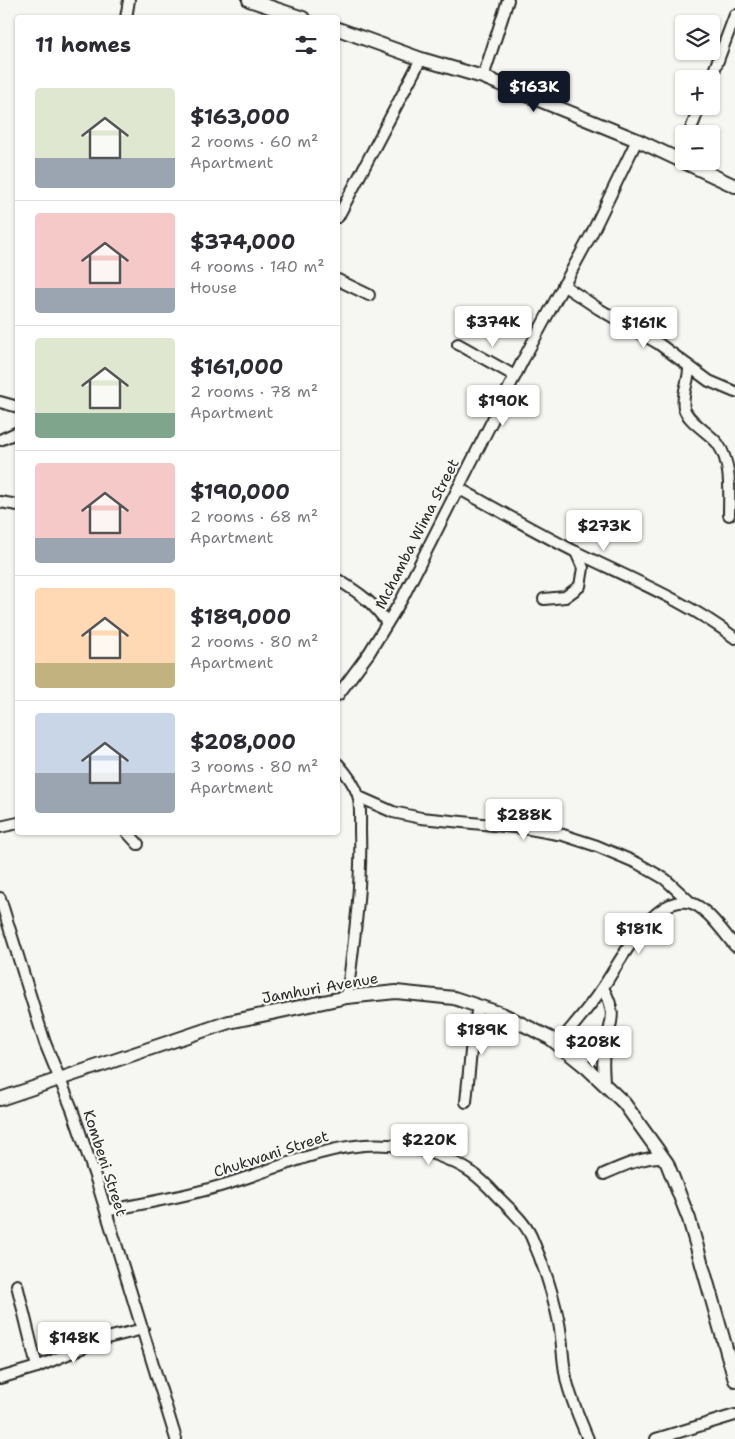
<!DOCTYPE html>
<html lang="en">
<head>
<meta charset="utf-8">
<style>
	body { margin:0; font-family:"Shantell Sans",sans-serif; background:#f2f2f3; color:#2b2b33; height:100vh; display:flex; flex-direction:column; font-size:19px; white-space:nowrap }
	* { box-sizing:border-box; margin:0 }
	p { font-size:16px; color:#7c7c81 }
	.icon { flex:none; width:28px; height:28px; fill:none; stroke:currentColor; stroke-width:2; stroke-linecap:round; stroke-linejoin:round }
	.map { position:relative; flex:1; overflow:hidden }
	.side { position:absolute; left:15px; top:15px; width:325px; height:820px; display:flex; flex-direction:column; background:#fff; border-radius:5px; box-shadow:0 1px 4px #0004 }
	.side>* { flex:none }
	.buttons { position:absolute; left:675px; top:15px; display:grid; gap:10px }
	.buttons a { display:grid; place-items:center; width:45px; height:45px; border-radius:5px; background:#fff; box-shadow:0 1px 4px #0004; font-size:25px }
	.price { position:absolute; translate:-50% -42px; padding:0 11px; border-radius:5px; background:#fff; color:#222; font-size:16px; line-height:32px; filter:drop-shadow(0 1px 2px #0008) }
	.price::after { content:''; position:absolute; left:50%; top:30px; width:15px; height:11px; margin-left:-8px; background:inherit; clip-path:polygon(0 0,100% 0,50% 100%) }
	.price.selected { background:#111827; color:#fff }
	ul { padding:0; list-style:none }
	li { display:flex; align-items:center; gap:15px; height:125px; padding:0 20px }
	li+li { border-top:1px solid #e1e1e2 }
	li span { display:grid; place-items:center; flex:none; width:140px; height:100px; border-radius:5px; color:#555 }
	li>.icon { margin-inline-start:auto }
	span .icon { width:60px; height:60px; fill:#fffc; stroke-width:1 }
	li b { font-size:21px }
	h2 { display:flex; justify-content:space-between; align-items:center; height:60px; padding:0 20px; font-size:21px }
	.map>svg:first-child { display:block }
	.lines { fill:none; stroke-linecap:round; stroke-linejoin:round }
	.minor-casing { stroke:#2b2b2b; stroke-width:14 }
	.tertiary-casing { stroke:#2b2b2b; stroke-width:16 }
	.minor { stroke:#f6f6f2; stroke-width:10 }
	.tertiary { stroke:#f6f6f2; stroke-width:12 }
	.labels { text-anchor:middle; stroke-width:4.5; stroke-linejoin:round; paint-order:stroke }
	.street-label { font-size:15px; fill:#2b2b2b; stroke:#f6f6f2 }
</style>
</head>
<body>
<div class="map">
<svg width="735" height="1439" viewBox="0 0 735 1439">
	<rect width="100%" height="100%" fill="#f6f6f2"/>
	<filter id="ink" filterUnits="userSpaceOnUse"><feTurbulence type="fractalNoise" baseFrequency=".02" numOctaves="2"/><feDisplacementMap in="SourceGraphic" scale="10" xChannelSelector="R" yChannelSelector="G"/><feConvolveMatrix kernelMatrix="1 2 1 2 8 2 1 2 1" color-interpolation-filters="sRGB"/></filter>
	<g filter="url(#ink)">
		<g class="lines">
			<!-- minor casing -->
			<g class="minor-casing">
				<g id="minor">
					<polyline points="126,18 129,0"/>
					<polyline points="483,77 508,0"/>
					<polyline points="711,79 735,15"/>
					<polyline points="689,134 700,106"/>
					<polyline points="679,161 684,149"/>
					<polyline points="338,217 421,59"/>
					<polyline points="338,280 369,295"/>
					<polyline points="563,285 599,309 659,344 709,381 735,392"/>
					<polyline points="458,344 515,376"/>
					<path d="M689,366C690,380 681,394 684,408C688,422 710,433 718,444C732,464 729,492 729,515"/>
					<polyline points="0,402 18,407"/>
					<polyline points="0,440 18,432"/>
					<path d="M458,488C498,510 538,533 578,553C631,579 688,602 735,638"/>
					<polyline points="0,502 18,505"/>
					<path d="M338,580C358,592 374,603 387,623"/>
					<polyline points="544,599 565,597 580,586 583,568 576,552"/>
					<polyline points="338,695 369,653 402,599 523,360 592,233 637,140"/>
					<path d="M338,764C346,773 354,783 358,795C361,805 360,819 360,830C362,886 354,941 347,997"/>
					<polyline points="359,797 393,812 421,818 524,828 563,835 597,846 637,863 665,879 690,902"/>
					<polyline points="0,827 18,823"/>
					<polyline points="127,832 138,844"/>
					<polyline points="0,898 45,1043 72,1109 97,1182 176,1439"/>
					<path d="M603,988C620,1018 608,1024 604,1053C602,1063 604,1074 604,1084"/>
					<path d="M558,1044C573,1026 588,1009 601,990C619,965 651,896 688,902C705,905 724,933 735,946"/>
					<polyline points="576,1058 604,1052"/>
					<polyline points="466,1102 472,1041 478,1006"/>
					<path d="M604,1174C622,1166 642,1157 662,1157"/>
					<path d="M106,1211C144,1203 183,1197 220,1186C296,1164 358,1125 439,1156C467,1167 477,1174 497,1196C509,1208 524,1221 531,1236C543,1263 553,1294 559,1323C563,1343 562,1366 568,1386C573,1404 581,1422 588,1439"/>
					<polyline points="17,1285 37,1367"/>
					<polyline points="0,1378 37,1367 103,1339 143,1329"/>
					<polyline points="656,1439 735,1415"/>
				</g>
			</g>
			<!-- tertiary casing -->
			<g class="tertiary-casing">
				<g id="tertiary">
					<polyline points="249,0 303,18"/>
					<polyline points="338,29 421,59 483,77 637,140 735,186"/>
					<polyline points="0,1099 229,1022 347,997 396,992 454,998 502,1014 550,1038 586,1067 624,1103 667,1163 689,1219 735,1380"/>
				</g>
			</g>
			<!-- minor -->
			<use href="#minor" class="minor"/>
			<!-- tertiary -->
			<use href="#tertiary" class="tertiary"/>
		</g>
	</g>
	<g class="labels">
		<!-- street labels -->
		<g class="street-label">
			<text transform="translate(417 534) rotate(-63)" y="5">Mchamba Wima Street</text>
			<text transform="translate(320 988) rotate(-10)" y="5">Jamhuri Avenue</text>
			<text transform="translate(271 1154) rotate(-18)" y="5">Chukwani Street</text>
			<text transform="translate(105 1163) rotate(72)" y="5">Kombeni Street</text>
		</g>
	</g>
</svg>
<div class="buttons">
<a><svg class="icon" aria-label="layers" viewBox="0 0 24 24"><path d="M12 4l9 5-9 5-9-5zM3 14l9 5 9-5"/></svg></a>
<a>+</a>
<a>−</a>
</div>
<b class="price selected" style="left:534px;top:113px">$163K</b>
<b class="price" style="left:493px;top:348px">$374K</b>
<b class="price" style="left:644px;top:349px">$161K</b>
<b class="price" style="left:503px;top:427px">$190K</b>
<b class="price" style="left:604px;top:552px">$273K</b>
<b class="price" style="left:524px;top:841px">$288K</b>
<b class="price" style="left:639px;top:955px">$181K</b>
<b class="price" style="left:482px;top:1056px">$189K</b>
<b class="price" style="left:593px;top:1068px">$208K</b>
<b class="price" style="left:429px;top:1166px">$220K</b>
<b class="price" style="left:74px;top:1364px">$148K</b>
<section class="side">
<h2>11 homes<svg class="icon" aria-label="filters" viewBox="0 0 24 24"><path d="M4 7h16M4 17h16"/><circle cx="9" cy="7" r="2"/><circle cx="15" cy="17" r="2"/></svg></h2>
<ul>
<li><span style="background:linear-gradient(#dfe7d0 70%,#9aa5b1 0)"><svg class="icon" aria-label="home" viewBox="0 0 24 24"><path d="M3 11l9-7 9 7M6 9v11h12V9"/></svg></span><div><b>$163,000</b><p>2 rooms · 60 m²</p><p>Apartment</p></div></li>
<li><span style="background:linear-gradient(#f6c9c9 75%,#9aa5b1 0)"><svg class="icon" aria-label="home" viewBox="0 0 24 24"><path d="M3 11l9-7 9 7M6 9v11h12V9"/></svg></span><div><b>$374,000</b><p>4 rooms · 140 m²</p><p>House</p></div></li>
<li><span style="background:linear-gradient(#dfe7d0 75%,#7fa58c 0)"><svg class="icon" aria-label="home" viewBox="0 0 24 24"><path d="M3 11l9-7 9 7M6 9v11h12V9"/></svg></span><div><b>$161,000</b><p>2 rooms · 78 m²</p><p>Apartment</p></div></li>
<li><span style="background:linear-gradient(#f6c9c9 75%,#9aa5b1 0)"><svg class="icon" aria-label="home" viewBox="0 0 24 24"><path d="M3 11l9-7 9 7M6 9v11h12V9"/></svg></span><div><b>$190,000</b><p>2 rooms · 68 m²</p><p>Apartment</p></div></li>
<li><span style="background:linear-gradient(#ffd9b3 75%,#c2b280 0)"><svg class="icon" aria-label="home" viewBox="0 0 24 24"><path d="M3 11l9-7 9 7M6 9v11h12V9"/></svg></span><div><b>$189,000</b><p>2 rooms · 80 m²</p><p>Apartment</p></div></li>
<li><span style="background:linear-gradient(#c9d6e8 60%,#9aa5b1 0)"><svg class="icon" aria-label="home" viewBox="0 0 24 24"><path d="M3 11l9-7 9 7M6 9v11h12V9"/></svg></span><div><b>$208,000</b><p>3 rooms · 80 m²</p><p>Apartment</p></div></li>
</ul>
</section>
</div>
</body>
</html>
